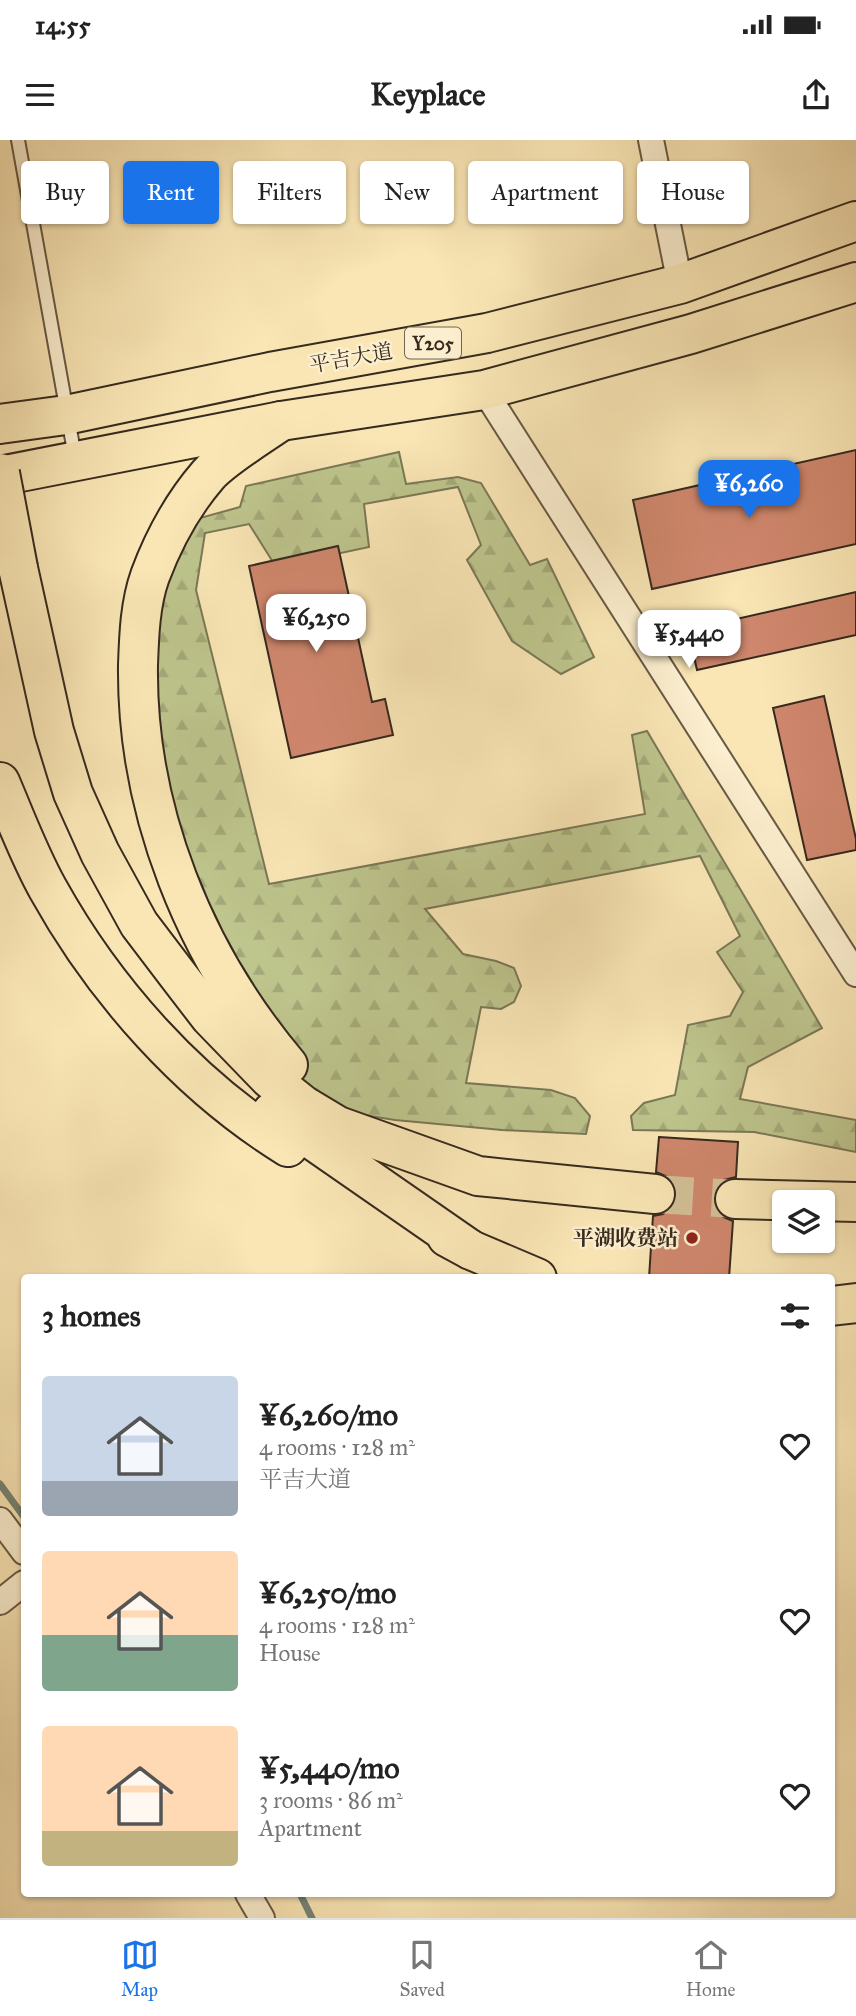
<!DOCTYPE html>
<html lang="en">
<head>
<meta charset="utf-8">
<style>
	body { margin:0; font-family:"IM FELL Great Primer","Noto Serif SC",serif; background:#f2f2f2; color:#222; height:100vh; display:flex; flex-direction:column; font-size:26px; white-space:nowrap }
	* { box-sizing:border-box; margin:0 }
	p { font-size:23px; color:#767676 }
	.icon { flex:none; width:38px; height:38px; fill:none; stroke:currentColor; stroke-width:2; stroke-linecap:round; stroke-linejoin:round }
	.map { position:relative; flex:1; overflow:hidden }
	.drawer { position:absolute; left:21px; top:1134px; width:814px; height:623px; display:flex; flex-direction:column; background:#fff; border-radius:7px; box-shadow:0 2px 5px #0004 }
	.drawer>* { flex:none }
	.guide { position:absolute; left:21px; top:21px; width:816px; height:63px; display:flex; gap:14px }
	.buttons { position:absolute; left:772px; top:1050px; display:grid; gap:14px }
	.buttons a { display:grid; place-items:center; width:63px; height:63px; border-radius:7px; background:#fff; box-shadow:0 2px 5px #0004; font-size:35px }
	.price { position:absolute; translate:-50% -60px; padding:0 16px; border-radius:14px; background:#fff; color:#222; font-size:23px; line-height:46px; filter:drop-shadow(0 2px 4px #0008) }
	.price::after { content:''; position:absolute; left:50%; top:42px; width:21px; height:16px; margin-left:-10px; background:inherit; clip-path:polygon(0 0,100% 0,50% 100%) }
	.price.selected { background:#1a73e8; color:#fff }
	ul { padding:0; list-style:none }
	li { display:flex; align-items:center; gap:21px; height:175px; padding:0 21px }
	li span { display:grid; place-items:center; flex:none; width:196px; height:140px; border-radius:7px; color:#555 }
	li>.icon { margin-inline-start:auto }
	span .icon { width:84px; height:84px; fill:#fffc; stroke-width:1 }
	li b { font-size:30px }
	h2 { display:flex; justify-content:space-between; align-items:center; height:84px; padding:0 21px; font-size:30px }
	.tag { padding:0 24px; border-radius:7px; background:#fff; box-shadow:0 2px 5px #0004; font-size:24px; line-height:63px }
	.tag.selected { background:#1a73e8; color:#fff }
	.status { display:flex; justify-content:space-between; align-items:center; height:49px; padding:0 35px; background:#fff; direction:ltr }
	.status svg { height:19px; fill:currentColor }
	header { display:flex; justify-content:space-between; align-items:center; height:91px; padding:0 21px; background:#fff; font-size:32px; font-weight:800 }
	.dock { display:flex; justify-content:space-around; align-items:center; height:98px; border-top:2px solid #e0e0e0; background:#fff; font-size:19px; color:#767676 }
	.dock a { display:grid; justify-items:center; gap:4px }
	.dock .selected { color:#1a73e8 }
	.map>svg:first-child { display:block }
	.forest { fill:url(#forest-firs); stroke:#7a7856; stroke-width:2 }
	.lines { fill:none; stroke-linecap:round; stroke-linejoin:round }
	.stream { stroke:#748474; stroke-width:7 }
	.building { fill:#cf876d; stroke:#362a1e; stroke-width:2 }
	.highway-tunnel { stroke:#d3c097; stroke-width:38; stroke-dasharray:38 19; stroke-linecap:butt }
	.lane-casing { stroke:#675944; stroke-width:16 }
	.street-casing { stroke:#675944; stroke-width:28 }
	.primary-casing { stroke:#362a1e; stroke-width:42 }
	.highway-casing { stroke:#362a1e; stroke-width:42 }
	.lane { stroke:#fcefcf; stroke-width:12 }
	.street { stroke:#fcefcf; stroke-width:24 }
	.primary { stroke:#fae6b5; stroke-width:38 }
	.highway { stroke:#fae6b5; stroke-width:38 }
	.highway-bridge-casing { stroke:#362a1e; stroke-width:42; stroke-linecap:butt }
	.highway-bridge { stroke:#fae6b5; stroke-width:38 }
	.poi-dot { fill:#8f2418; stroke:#fcefcf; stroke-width:2.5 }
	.labels { text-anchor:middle; stroke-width:5; stroke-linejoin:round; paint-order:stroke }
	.shield { fill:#fcefcf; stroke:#716553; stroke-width:2 }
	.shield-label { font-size:19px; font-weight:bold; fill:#362a1e }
	.street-label { font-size:21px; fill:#362a1e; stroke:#fcefcf }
	.poi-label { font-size:21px; font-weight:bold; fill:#362a1e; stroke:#fcefcf; text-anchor:end }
</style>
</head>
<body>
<div class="status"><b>14:55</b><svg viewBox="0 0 49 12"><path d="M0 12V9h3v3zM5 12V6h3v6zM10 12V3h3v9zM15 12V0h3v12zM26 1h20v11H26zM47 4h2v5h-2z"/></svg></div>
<header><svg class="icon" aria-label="menu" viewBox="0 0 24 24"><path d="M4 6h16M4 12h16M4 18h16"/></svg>Keyplace<svg class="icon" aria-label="share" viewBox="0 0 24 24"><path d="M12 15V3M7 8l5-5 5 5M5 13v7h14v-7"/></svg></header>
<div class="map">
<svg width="856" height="1778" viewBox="0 0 856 1778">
	<defs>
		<pattern id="forest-firs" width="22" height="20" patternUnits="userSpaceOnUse" patternTransform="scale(1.75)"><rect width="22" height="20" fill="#bec58d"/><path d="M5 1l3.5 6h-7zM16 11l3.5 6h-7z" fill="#a4a979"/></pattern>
	</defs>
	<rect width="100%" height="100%" fill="#fae6b5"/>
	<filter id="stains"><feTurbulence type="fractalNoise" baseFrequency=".00286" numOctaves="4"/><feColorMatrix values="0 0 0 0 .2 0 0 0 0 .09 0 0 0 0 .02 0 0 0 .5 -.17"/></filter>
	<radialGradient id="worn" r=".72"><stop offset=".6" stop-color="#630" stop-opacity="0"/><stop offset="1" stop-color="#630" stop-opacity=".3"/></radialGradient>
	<!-- forest -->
	<polygon class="forest" points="399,312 406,344 458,337 481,343 530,425 547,419 594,517 561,534 512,501 467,420 481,405 458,347 364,364 369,407 276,427 249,384 205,393 196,450 269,744 645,674 632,595 647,591 822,888 748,927 740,959 856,980 856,1012 754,992 633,990 631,976 644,963 675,955 688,885 730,876 743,852 717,812 740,796 700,716 425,769 463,814 496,821 514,828 521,846 514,862 501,869 481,867 466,943 551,950 575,958 590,976 586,994 502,990 395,980 351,973 311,951 233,869 130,527 189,381 240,367 246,346"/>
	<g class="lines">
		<!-- stream -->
		<g class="stream">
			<polyline points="0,1344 24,1377"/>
			<polyline points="300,1754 312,1778"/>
		</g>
	</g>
	<!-- building -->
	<g class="building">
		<polygon points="856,310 856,404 652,449 633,360"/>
		<polygon points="338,406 372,562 385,559 393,595 291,618 249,426"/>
		<polygon points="856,452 856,495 697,530 688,490"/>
		<polygon points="824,556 856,699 856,710 807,720 773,568"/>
		<polygon points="659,997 738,1002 736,1037 724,1040 716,1048 713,1058 716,1070 723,1077 733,1081 729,1138 649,1138 653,1076 663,1074 672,1067 677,1056 675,1046 668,1037 656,1032"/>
	</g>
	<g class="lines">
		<!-- highway-tunnel -->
		<polyline class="highway-tunnel" points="655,1054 735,1059"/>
		<!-- lane casing -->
		<g class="lane-casing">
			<polyline id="lane" points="18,0 75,317"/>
		</g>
		<!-- street casing -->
		<g class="street-casing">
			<g id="street">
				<polyline points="651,0 680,144"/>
				<polyline points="484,250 856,834"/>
				<polyline points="0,1380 24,1412"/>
				<polyline points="0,1462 24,1443"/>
				<polyline points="248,1754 262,1778"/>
			</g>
		</g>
		<!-- primary casing -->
		<g class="primary-casing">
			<g id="primary">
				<polyline points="0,284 66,275 270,232 487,193 680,144 856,81"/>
				<polyline points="0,336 281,281 484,250 691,194 856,142"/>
			</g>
		</g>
		<!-- highway casing -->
		<g class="highway-casing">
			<g id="highway">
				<path d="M281,281C261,295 223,318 208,335C183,364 163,401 150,436C140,464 139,496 138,525C136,671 195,815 288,925"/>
				<polyline points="18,428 54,591 73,653 100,713 139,784 177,834 210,877 269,938 303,965 338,986 478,1036 655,1054"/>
				<path d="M0,642C15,677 29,715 48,749C104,850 189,946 288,1007"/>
				<polyline points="272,972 471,1110"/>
				<polyline points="735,1059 856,1062"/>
				<polyline points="447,1097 471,1110 537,1138"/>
				<polyline points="831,1166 856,1163"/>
			</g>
		</g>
		<!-- lane -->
		<use href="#lane" class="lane"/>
		<!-- street -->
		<use href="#street" class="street"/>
		<!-- primary -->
		<use href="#primary" class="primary"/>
		<!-- highway -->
		<use href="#highway" class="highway"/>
		<!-- highway-bridge casing -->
		<g class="highway-bridge-casing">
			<polyline id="highway-bridge" points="0,333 18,428"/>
		</g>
		<!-- highway-bridge -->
		<use href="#highway-bridge" class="highway-bridge"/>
	</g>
	<!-- markers -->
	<circle class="poi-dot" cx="692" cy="1098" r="7"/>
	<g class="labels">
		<!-- shield labels -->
		<rect class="shield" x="405" y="187.5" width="56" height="31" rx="5"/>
		<g class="shield-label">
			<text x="433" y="210">Y205</text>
		</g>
		<!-- street labels -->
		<g class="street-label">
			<text transform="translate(351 218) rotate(-10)" y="7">平吉大道</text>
		</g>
		<!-- poi labels -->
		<g class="poi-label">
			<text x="678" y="1105">平湖收费站</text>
		</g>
	</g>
	<rect width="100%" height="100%" filter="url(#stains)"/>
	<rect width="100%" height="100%" fill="url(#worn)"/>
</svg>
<div class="buttons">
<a><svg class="icon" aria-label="layers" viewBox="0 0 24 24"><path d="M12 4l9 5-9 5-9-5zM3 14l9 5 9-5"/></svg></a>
</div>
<b class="price selected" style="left:749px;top:380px">¥6,260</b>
<b class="price" style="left:316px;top:514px">¥6,250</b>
<b class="price" style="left:689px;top:530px">¥5,440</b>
<div class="guide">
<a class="tag">Buy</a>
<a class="tag selected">Rent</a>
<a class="tag">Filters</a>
<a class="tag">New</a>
<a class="tag">Apartment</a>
<a class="tag">House</a>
</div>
<section class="drawer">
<h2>3 homes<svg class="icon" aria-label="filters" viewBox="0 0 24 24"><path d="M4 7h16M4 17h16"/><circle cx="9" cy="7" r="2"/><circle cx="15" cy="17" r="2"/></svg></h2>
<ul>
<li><span style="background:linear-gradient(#c9d6e8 75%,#9aa5b1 0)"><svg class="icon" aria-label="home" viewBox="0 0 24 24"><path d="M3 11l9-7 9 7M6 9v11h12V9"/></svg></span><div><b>¥6,260/mo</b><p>4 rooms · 128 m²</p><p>平吉大道</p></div><svg class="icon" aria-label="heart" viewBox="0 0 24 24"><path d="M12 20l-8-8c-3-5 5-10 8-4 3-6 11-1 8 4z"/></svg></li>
<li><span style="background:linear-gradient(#ffd9b3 60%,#7fa58c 0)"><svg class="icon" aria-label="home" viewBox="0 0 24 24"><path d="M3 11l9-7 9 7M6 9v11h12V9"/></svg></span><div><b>¥6,250/mo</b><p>4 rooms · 128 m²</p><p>House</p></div><svg class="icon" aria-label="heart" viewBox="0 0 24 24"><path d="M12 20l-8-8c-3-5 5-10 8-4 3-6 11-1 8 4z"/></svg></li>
<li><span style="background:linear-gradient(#ffd9b3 75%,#c2b280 0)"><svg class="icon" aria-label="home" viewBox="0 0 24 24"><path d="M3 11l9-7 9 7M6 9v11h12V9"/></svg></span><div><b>¥5,440/mo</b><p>3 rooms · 86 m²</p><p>Apartment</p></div><svg class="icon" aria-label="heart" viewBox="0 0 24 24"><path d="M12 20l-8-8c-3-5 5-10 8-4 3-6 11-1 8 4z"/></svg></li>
</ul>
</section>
</div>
<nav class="dock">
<a class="selected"><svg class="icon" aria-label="map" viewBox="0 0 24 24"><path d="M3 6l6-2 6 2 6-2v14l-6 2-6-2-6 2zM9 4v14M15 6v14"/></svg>Map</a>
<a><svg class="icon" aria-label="saved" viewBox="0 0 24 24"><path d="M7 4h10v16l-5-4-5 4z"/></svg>Saved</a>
<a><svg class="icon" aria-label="home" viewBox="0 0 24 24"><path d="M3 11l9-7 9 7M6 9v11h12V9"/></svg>Home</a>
</nav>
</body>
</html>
